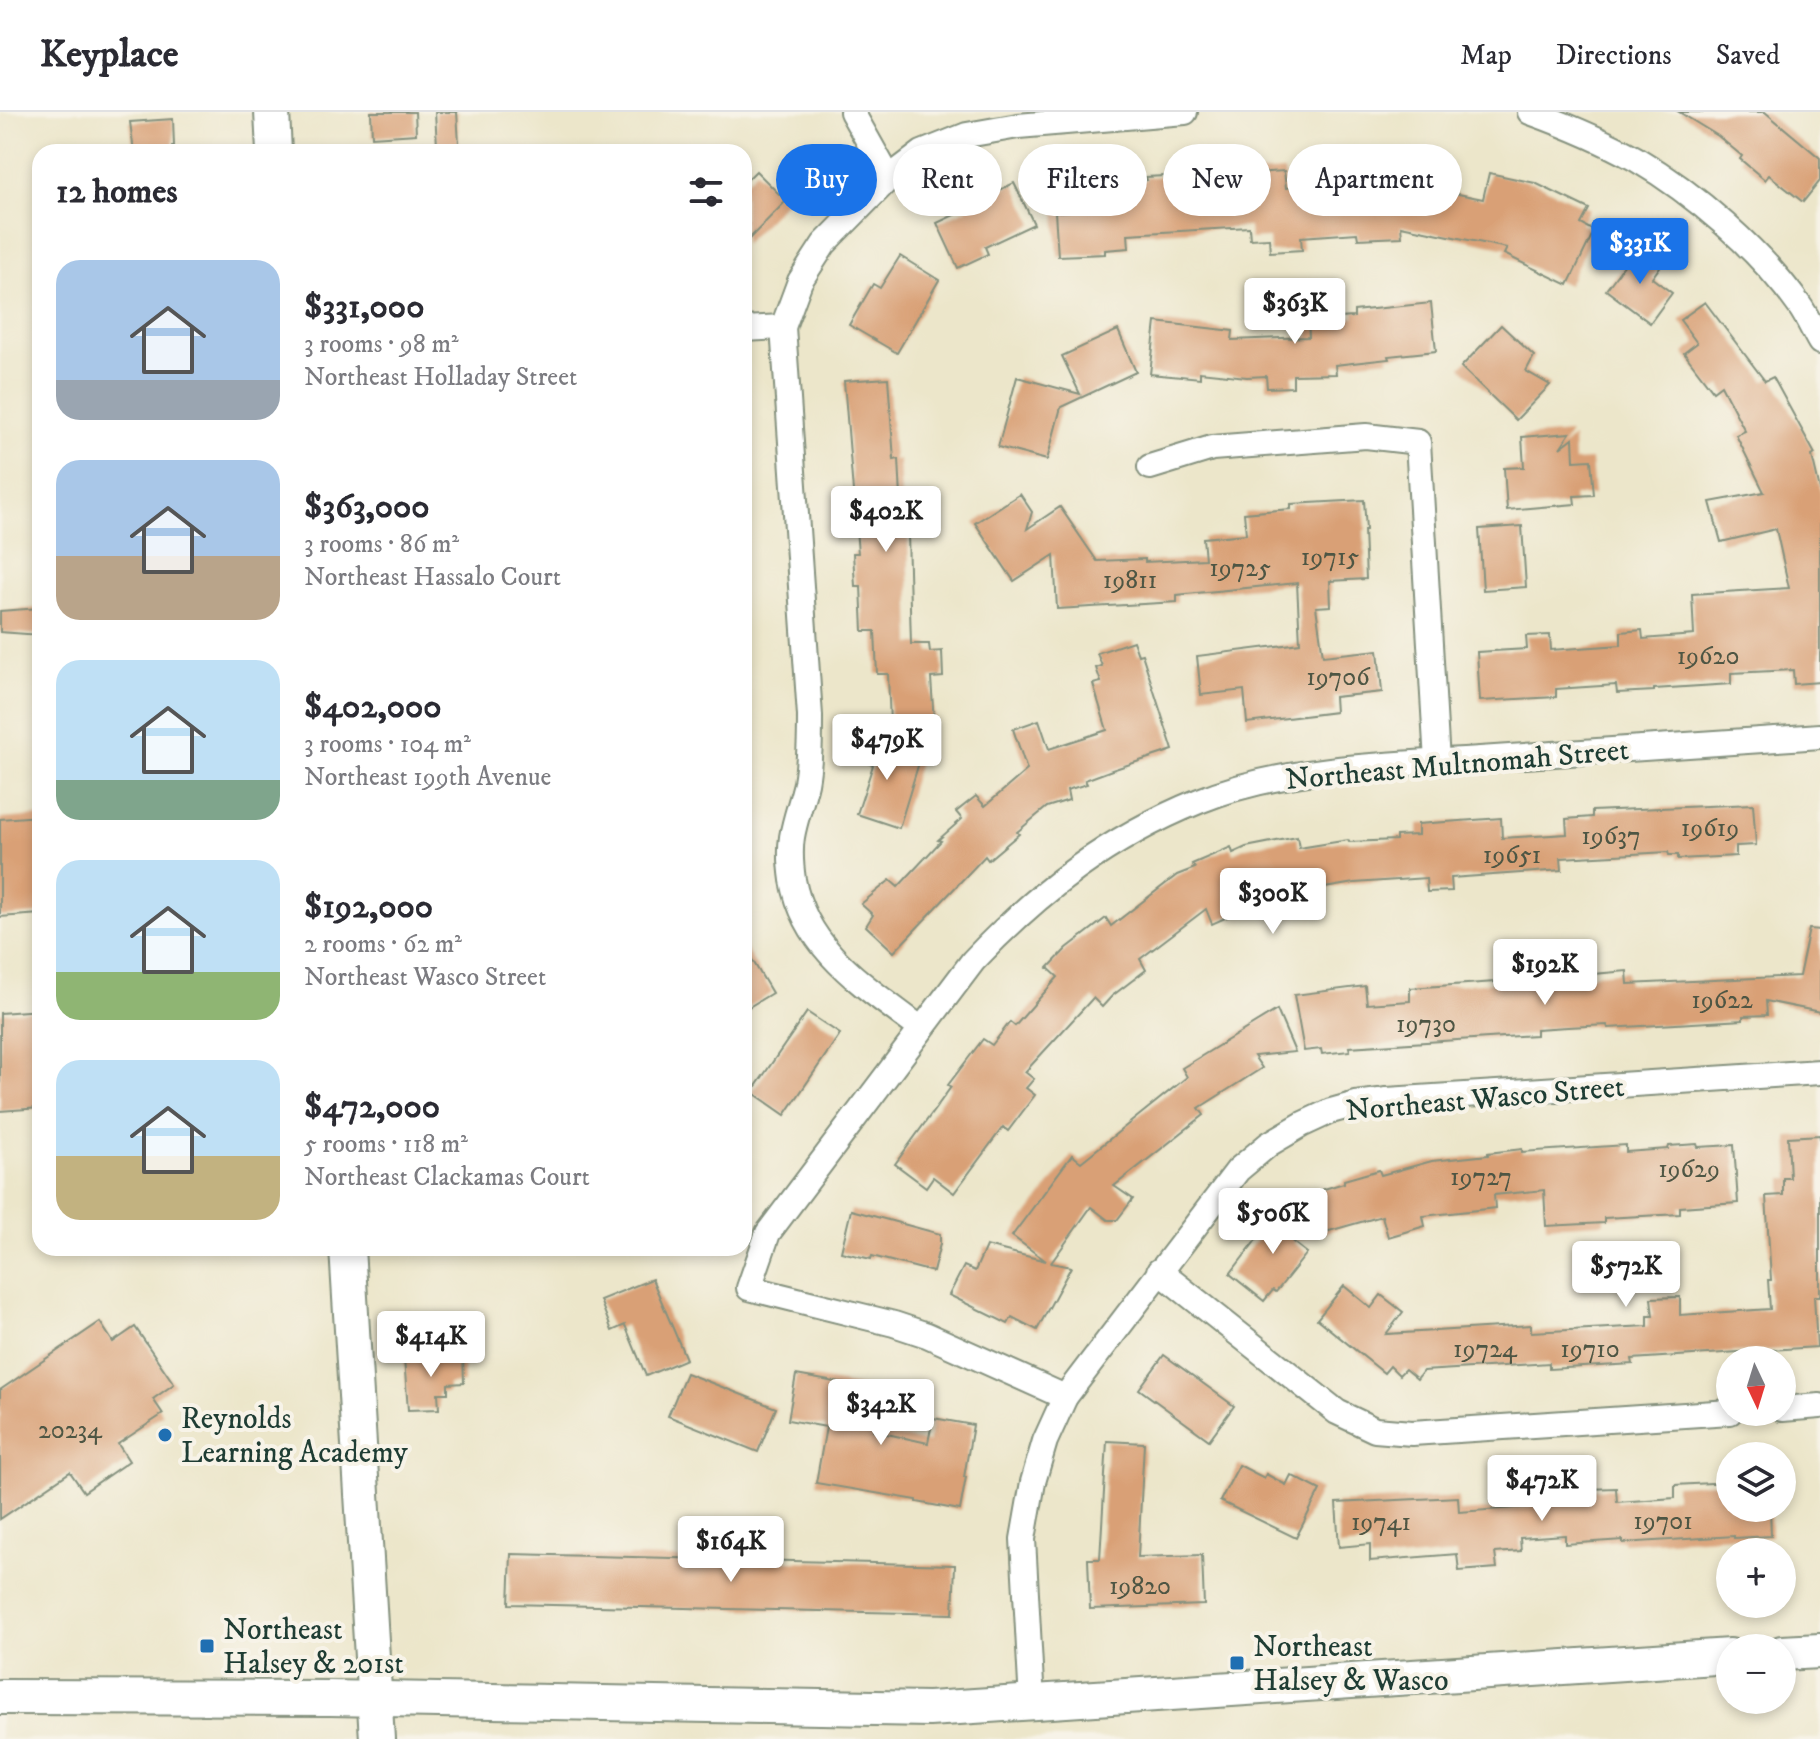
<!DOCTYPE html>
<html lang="en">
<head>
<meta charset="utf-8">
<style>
	body { margin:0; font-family:"IM FELL DW Pica",serif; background:#f2f2f3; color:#2b2b33; height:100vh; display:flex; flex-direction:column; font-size:30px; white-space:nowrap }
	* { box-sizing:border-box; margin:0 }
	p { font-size:26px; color:#7c7c81 }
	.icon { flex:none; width:44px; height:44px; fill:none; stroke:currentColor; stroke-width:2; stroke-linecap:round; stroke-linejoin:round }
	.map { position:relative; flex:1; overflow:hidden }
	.drawer { position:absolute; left:32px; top:32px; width:720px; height:1112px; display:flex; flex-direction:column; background:#fff; border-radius:24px; box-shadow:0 4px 12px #0003 }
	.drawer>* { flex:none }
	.top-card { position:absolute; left:776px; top:32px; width:760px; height:72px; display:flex; gap:16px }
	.needle { width:52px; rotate:176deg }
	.fabs { position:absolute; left:1716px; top:1234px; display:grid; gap:16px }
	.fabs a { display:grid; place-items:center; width:80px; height:80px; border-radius:50%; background:#fff; box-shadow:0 4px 12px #0003; font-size:40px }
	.price { position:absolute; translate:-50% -68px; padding:0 18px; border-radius:8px; background:#fff; color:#222; font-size:26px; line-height:52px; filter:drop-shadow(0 2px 4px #0008) }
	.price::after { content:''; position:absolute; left:50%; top:48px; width:24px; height:18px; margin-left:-12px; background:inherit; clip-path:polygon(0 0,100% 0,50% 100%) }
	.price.selected { background:#1a73e8; color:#fff }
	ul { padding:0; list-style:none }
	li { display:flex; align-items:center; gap:24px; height:200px; padding:0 24px }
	li span { display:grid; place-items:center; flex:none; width:224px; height:160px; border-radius:24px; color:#555 }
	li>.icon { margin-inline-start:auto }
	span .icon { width:96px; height:96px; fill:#fffc; stroke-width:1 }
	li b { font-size:34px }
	h2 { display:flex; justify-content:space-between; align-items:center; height:96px; padding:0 24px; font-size:34px }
	.chip { padding:0 28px; border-radius:36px; background:#fff; box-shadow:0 4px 12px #0003; font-size:28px; line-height:72px }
	.chip.selected { background:#1a73e8; color:#fff }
	header { display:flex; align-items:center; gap:48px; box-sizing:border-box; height:112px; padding:0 40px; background:#fff; border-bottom:2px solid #e1e1e2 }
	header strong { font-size:38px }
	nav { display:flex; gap:44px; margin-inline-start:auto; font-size:28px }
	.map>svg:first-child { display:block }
	.building { fill:#d9a076 }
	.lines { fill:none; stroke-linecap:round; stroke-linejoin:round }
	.street-casing { stroke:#86927f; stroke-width:28 }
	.secondary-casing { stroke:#86927f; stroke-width:38 }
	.street { stroke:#fff; stroke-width:24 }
	.secondary { stroke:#fff; stroke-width:34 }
	.poi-dot { fill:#1f6fb2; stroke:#f7f3e8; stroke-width:3 }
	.labels { text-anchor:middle; stroke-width:8; stroke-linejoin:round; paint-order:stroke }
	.number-label { font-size:26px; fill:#4e5644 }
	.street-label { font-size:30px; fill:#1f3d34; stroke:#f7f3e8 }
	.poi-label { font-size:30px; fill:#1f3d34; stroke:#f7f3e8; text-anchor:start }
</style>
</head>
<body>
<header>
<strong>Keyplace</strong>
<nav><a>Map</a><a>Directions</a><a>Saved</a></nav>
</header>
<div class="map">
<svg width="1820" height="1627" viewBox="0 0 1820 1627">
	<rect width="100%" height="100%" fill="#f7f3e8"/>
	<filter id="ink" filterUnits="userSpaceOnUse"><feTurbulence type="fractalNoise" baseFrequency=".0125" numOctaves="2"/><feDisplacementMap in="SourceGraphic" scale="16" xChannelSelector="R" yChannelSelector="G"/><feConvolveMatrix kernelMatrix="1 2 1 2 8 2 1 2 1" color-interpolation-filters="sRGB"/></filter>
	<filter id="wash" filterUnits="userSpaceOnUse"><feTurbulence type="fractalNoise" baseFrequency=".006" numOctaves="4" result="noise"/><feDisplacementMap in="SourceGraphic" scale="32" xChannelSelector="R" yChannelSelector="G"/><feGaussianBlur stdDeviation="1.8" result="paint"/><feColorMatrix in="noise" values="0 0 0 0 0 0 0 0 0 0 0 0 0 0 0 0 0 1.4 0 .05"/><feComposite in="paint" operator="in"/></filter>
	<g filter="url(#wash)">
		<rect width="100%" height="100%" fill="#ece6ca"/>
		<g id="blocks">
			<!-- building -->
			<g class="building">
				<polygon points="371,0 415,0 416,22 372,25"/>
				<polygon points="435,0 457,0 459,32 437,33"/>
				<polygon points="1679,0 1765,0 1820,46 1820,69 1803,90 1769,63 1765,68 1740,47 1742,44 1718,24"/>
				<polygon points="173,7 174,34 172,34 172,40 134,40 130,10"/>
				<polygon points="1382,50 1383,64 1399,63 1399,70 1483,87 1489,61 1535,71 1589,97 1581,112 1594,119 1568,173 1504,142 1507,136 1401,114 1402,125 1358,127 1357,121 1301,125 1302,138 1270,140 1269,126 1250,127 1249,115 1128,122 1129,136 1105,138 1105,142 1058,144 1055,100 1087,98 1085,72 1147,68 1146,65 1224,61 1225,63 1284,59 1286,76 1343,72 1342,52"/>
				<polygon points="756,59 786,89 744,132 744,71"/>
				<polygon points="1014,71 1034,112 985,135 988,142 958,156 937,111 967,97 966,94"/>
				<polygon points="1638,134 1662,152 1652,166 1672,181 1650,211 1606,178"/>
				<polygon points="900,144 939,168 897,241 849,213 873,172 880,176"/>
				<polygon points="1705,190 1765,269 1773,265 1815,342 1812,344 1820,378 1820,570 1794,572 1793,558 1731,561 1731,572 1654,577 1654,579 1617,581 1616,573 1556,577 1556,585 1480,589 1477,540 1527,537 1526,524 1550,523 1551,538 1621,533 1621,520 1642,518 1643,527 1694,523 1692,482 1789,476 1776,417 1721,430 1710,390 1764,380 1736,323 1745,319 1721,273 1713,279 1684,241 1697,231 1680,208"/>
				<polygon points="1431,191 1436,239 1388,244 1389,247 1335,253 1336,262 1293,263 1293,275 1267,276 1266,264 1247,265 1200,260 1200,266 1181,264 1181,265 1150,262 1156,210 1233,219 1232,228 1309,225 1308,208 1354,205 1354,199"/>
				<polygon points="1501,213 1534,244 1526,259 1550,273 1516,308 1461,255"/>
				<polygon points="1118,218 1136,260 1061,295 1047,348 998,335 1017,265 1080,282 1062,244"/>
				<polygon points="888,266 894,348 899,347 901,385 907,384 911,532 929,532 930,540 942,539 943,565 931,566 934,610 890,612 888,562 877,562 875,519 863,519 861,474 855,474 853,441 858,441 844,269"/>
				<polygon points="1570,321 1560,336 1573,326 1574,349 1591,348 1594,383 1574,384 1575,392 1507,398 1504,356 1524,355 1522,325"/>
				<polygon points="1020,382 1032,400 1027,417 1060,395 1097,449 1145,447 1145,450 1205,447 1203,426 1246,422 1244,401 1291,397 1291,392 1364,388 1366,418 1364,418 1366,467 1330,469 1331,494 1316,495 1323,544 1378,538 1382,580 1334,585 1335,600 1247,611 1244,578 1201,583 1197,544 1300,531 1297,471 1177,483 1177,490 1057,497 1054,443 1014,469 975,411"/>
				<polygon points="1522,414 1526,475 1483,478 1479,417"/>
				<polygon points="40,496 40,523 0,520 0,499"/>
				<polygon points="1133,529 1138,543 1142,542 1173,638 1112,658 1085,668 1087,672 1067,678 1069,688 1047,695 1017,720 1019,722 988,748 985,744 894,840 866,814 873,803 861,792 890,768 898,775 941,729 938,728 962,707 956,700 976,684 985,694 1027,658 1013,617 1039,608 1049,637 1107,618 1093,572 1101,570 1096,556 1102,554 1097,541"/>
				<polygon points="866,627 921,644 899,716 857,702 873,653 859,648"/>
				<polygon points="1753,692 1756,733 1736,734 1736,744 1678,747 1678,743 1669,743 1668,740 1561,746 1562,758 1451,766 1452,779 1427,780 1426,766 1354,771 1277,784 1275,768 1228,788 1234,802 1212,812 1206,797 1140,847 1146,858 1112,884 1102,895 1093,886 1025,960 1034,967 1026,976 1035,983 1008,1019 1003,1015 954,1081 933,1065 926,1075 895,1052 951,975 948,973 983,927 992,933 1010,910 1015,914 1058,865 1048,856 1067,836 1106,806 1111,814 1177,763 1195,756 1192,752 1231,735 1233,741 1246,735 1297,725 1299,736 1348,728 1349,730 1396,728 1396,724 1418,723 1418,712 1501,706 1502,726 1567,722 1566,707 1592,705 1592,699"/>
				<polygon points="40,704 40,802 0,805 0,707"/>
				<polygon points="1809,817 1820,818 1820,900 1766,889 1767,903 1743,904 1743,908 1608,916 1607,913 1568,915 1536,917 1536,923 1349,935 1350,939 1322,942 1321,937 1304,939 1294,883 1365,874 1367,892 1410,889 1410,876 1594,863 1594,862 1627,859 1628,872 1799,864"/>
				<polygon points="744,834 772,881 744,898"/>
				<polygon points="40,898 40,996 0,999 0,901"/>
				<polygon points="1277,898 1295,940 1254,944 1262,956 1199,996 1204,1003 1114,1074 1133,1087 1117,1108 1108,1108 1091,1095 1051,1151 1071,1155 1037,1218 1012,1205 1008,1212 949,1183 964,1154 975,1159 986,1134 1046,1149 1012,1124 1072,1043 1081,1050 1187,965 1182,956"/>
				<polygon points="807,900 840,922 785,1003 752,980"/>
				<polygon points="1820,1023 1820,1184 1814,1184 1817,1235 1632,1247 1633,1252 1549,1257 1549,1251 1423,1259 1417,1267 1405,1257 1399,1263 1390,1254 1384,1261 1317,1207 1344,1174 1371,1196 1381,1183 1403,1200 1386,1222 1531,1213 1531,1220 1648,1214 1648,1204 1653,1204 1651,1186 1680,1185 1680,1203 1770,1197 1768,1168 1771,1168 1766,1084 1783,1083 1783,1066 1790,1066 1788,1025"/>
				<polygon points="1697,1032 1698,1035 1734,1033 1738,1091 1680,1095 1680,1102 1604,1106 1604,1111 1546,1114 1544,1078 1494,1083 1495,1096 1423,1104 1425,1114 1388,1125 1382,1104 1322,1121 1311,1081 1344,1071 1344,1068 1379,1058 1381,1063 1432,1049 1488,1043 1488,1041 1522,1037 1522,1040 1626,1033 1626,1040 1668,1037 1669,1034"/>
				<polygon points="1284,1097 1317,1122 1293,1130 1307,1141 1276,1180 1273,1178 1264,1189 1230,1162 1266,1115 1268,1117"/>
				<polygon points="851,1098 940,1122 940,1132 933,1160 872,1144 871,1147 841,1140"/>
				<polygon points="652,1167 686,1247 646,1264 625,1213 612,1219 600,1188"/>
				<polygon points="100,1210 113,1230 135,1215 174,1272 153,1287 163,1302 118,1332 129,1349 84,1380 70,1360 0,1407 0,1278"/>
				<polygon points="463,1242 464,1271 448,1272 448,1281 438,1281 439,1297 408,1298 404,1246"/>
				<polygon points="1164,1243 1234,1294 1209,1328 1139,1277"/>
				<polygon points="686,1261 776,1296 758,1340 668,1304"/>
				<polygon points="796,1263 880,1278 873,1319 928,1331 933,1306 973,1313 964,1365 966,1365 960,1398 917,1390 917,1388 816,1371 826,1315 788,1308"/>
				<polygon points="1107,1329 1144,1331 1138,1445 1202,1443 1204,1493 1090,1497 1088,1447 1100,1447"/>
				<polygon points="1239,1353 1264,1366 1266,1362 1286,1373 1291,1363 1320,1378 1296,1426 1220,1389"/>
				<polygon points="1730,1370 1730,1396 1770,1396 1771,1424 1734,1426 1734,1424 1623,1431 1623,1428 1565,1432 1565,1423 1520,1426 1521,1439 1495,1441 1497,1456 1459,1459 1457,1442 1370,1449 1370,1432 1339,1435 1336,1391 1458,1385 1459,1400 1530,1395 1529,1379 1616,1376 1617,1390 1675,1386 1675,1373"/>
				<polygon points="511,1442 955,1453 953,1502 509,1492"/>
			</g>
		</g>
	</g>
	<g filter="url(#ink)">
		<use href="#blocks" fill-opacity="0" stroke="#86927f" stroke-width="2"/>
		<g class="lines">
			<!-- street casing -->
			<g class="street-casing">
				<g id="street">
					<polyline points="852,0 889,66"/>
					<path d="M1530,0C1566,13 1602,28 1636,47C1694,81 1760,138 1799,193C1807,204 1813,218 1820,230"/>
					<path d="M783,215L810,604C810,627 810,649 806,671C802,689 795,707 792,725C790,738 791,754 793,768C806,840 867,875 921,917"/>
					<polyline points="744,217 783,215 800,169 824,132 889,66 922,41 967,23 1018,14 1185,0"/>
					<polyline points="1150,355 1212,336 1366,324 1418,330 1437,650"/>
					<polyline points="1159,1159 1337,1300 1375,1318 1412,1321 1730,1300"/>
					<path d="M1065,1285L927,1223L894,1212L749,1176L768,1121L973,849C1039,779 1108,726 1199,689C1285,654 1388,653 1480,647C1594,639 1707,632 1820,624"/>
					<polyline points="1782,1297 1820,1294"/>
					<polyline points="1032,1591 1023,1427 1033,1370 1045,1329 1065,1285 1238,1058 1269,1032 1303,1012 1331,999 1356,992 1387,988 1820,960"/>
				</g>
			</g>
			<!-- secondary casing -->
			<g class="secondary-casing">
				<g id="secondary">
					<polyline points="272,0 274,40"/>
					<polyline points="347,1136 377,1627"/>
					<polyline points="1782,1541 1820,1539"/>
					<polyline points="0,1585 330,1586 929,1597 1730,1544"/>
				</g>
			</g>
			<!-- street -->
			<use href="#street" class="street"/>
			<!-- secondary -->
			<use href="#secondary" class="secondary"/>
		</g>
	</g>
	<!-- markers -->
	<g class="poi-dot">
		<circle cx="165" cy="1323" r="8"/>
		<rect x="199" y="1526" width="16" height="16" rx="4"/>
		<rect x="1229" y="1543" width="16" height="16" rx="4"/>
	</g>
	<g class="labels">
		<!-- number labels -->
		<g class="number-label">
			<text x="1330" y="453">19715</text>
			<text x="1240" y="464">19725</text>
			<text x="1130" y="476">19811</text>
			<text x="1708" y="552">19620</text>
			<text x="1338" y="573">19706</text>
			<text x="1710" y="724">19619</text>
			<text x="1611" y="732">19637</text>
			<text x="1512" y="751">19651</text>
			<text x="1722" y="896">19622</text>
			<text x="1426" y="920">19730</text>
			<text x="1689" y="1065">19629</text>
			<text x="1481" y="1073">19727</text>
			<text x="1485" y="1245">19724</text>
			<text x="1590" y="1245">19710</text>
			<text x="70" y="1326">20234</text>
			<text x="1663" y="1417">19701</text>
			<text x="1381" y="1418">19741</text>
			<text x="1140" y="1482">19820</text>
		</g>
		<!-- street labels -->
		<g class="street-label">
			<text transform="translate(1457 652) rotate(-5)" y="10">Northeast Multnomah Street</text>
			<text transform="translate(1485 986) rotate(-5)" y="10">Northeast Wasco Street</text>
		</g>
		<!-- poi labels -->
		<g class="poi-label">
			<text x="181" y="1316">Reynolds<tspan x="181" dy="34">Learning Academy</tspan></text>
			<text x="223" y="1527">Northeast<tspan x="223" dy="34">Halsey &amp; 201st</tspan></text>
			<text x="1253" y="1544">Northeast<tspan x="1253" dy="34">Halsey &amp; Wasco</tspan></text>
		</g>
	</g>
</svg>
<div class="fabs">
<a><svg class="needle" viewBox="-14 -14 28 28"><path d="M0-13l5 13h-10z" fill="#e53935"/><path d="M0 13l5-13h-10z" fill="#7c7c81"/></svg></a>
<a><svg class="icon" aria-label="layers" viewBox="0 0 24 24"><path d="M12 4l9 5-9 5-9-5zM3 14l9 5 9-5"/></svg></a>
<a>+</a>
<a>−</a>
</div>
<b class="price selected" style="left:1640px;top:174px">$331K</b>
<b class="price" style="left:1295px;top:234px">$363K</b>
<b class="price" style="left:886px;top:442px">$402K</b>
<b class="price" style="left:887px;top:670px">$479K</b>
<b class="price" style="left:1273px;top:824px">$300K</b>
<b class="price" style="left:1545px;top:895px">$192K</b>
<b class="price" style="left:1273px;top:1144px">$506K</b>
<b class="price" style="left:1626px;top:1197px">$572K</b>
<b class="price" style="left:431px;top:1267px">$414K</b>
<b class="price" style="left:881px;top:1335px">$342K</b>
<b class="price" style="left:1542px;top:1411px">$472K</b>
<b class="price" style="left:731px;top:1472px">$164K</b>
<div class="top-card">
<a class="chip selected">Buy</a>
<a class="chip">Rent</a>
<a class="chip">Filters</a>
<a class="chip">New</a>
<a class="chip">Apartment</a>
</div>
<section class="drawer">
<h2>12 homes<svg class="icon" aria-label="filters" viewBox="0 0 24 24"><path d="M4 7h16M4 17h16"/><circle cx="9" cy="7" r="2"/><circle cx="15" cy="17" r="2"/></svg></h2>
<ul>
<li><span style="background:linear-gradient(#a9c7e8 75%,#9aa5b1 0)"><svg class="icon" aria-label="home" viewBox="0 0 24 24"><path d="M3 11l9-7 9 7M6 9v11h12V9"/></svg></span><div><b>$331,000</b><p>3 rooms · 98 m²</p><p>Northeast Holladay Street</p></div></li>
<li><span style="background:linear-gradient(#a9c7e8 60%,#b9a48a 0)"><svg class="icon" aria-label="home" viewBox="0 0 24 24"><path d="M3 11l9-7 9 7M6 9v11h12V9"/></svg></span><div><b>$363,000</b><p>3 rooms · 86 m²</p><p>Northeast Hassalo Court</p></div></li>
<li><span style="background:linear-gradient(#bfe0f5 75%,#7fa58c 0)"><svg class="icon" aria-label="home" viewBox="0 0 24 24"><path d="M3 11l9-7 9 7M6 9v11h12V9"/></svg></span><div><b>$402,000</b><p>3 rooms · 104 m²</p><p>Northeast 199th Avenue</p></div></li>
<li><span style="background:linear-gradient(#bfe0f5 70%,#8fb573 0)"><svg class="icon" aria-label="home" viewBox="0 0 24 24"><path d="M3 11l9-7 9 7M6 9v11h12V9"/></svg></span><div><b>$192,000</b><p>2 rooms · 62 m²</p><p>Northeast Wasco Street</p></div></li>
<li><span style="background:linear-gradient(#bfe0f5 60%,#c2b280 0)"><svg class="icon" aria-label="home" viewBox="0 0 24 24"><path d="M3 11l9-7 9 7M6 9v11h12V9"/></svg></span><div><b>$472,000</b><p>5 rooms · 118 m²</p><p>Northeast Clackamas Court</p></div></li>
</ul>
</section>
</div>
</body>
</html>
